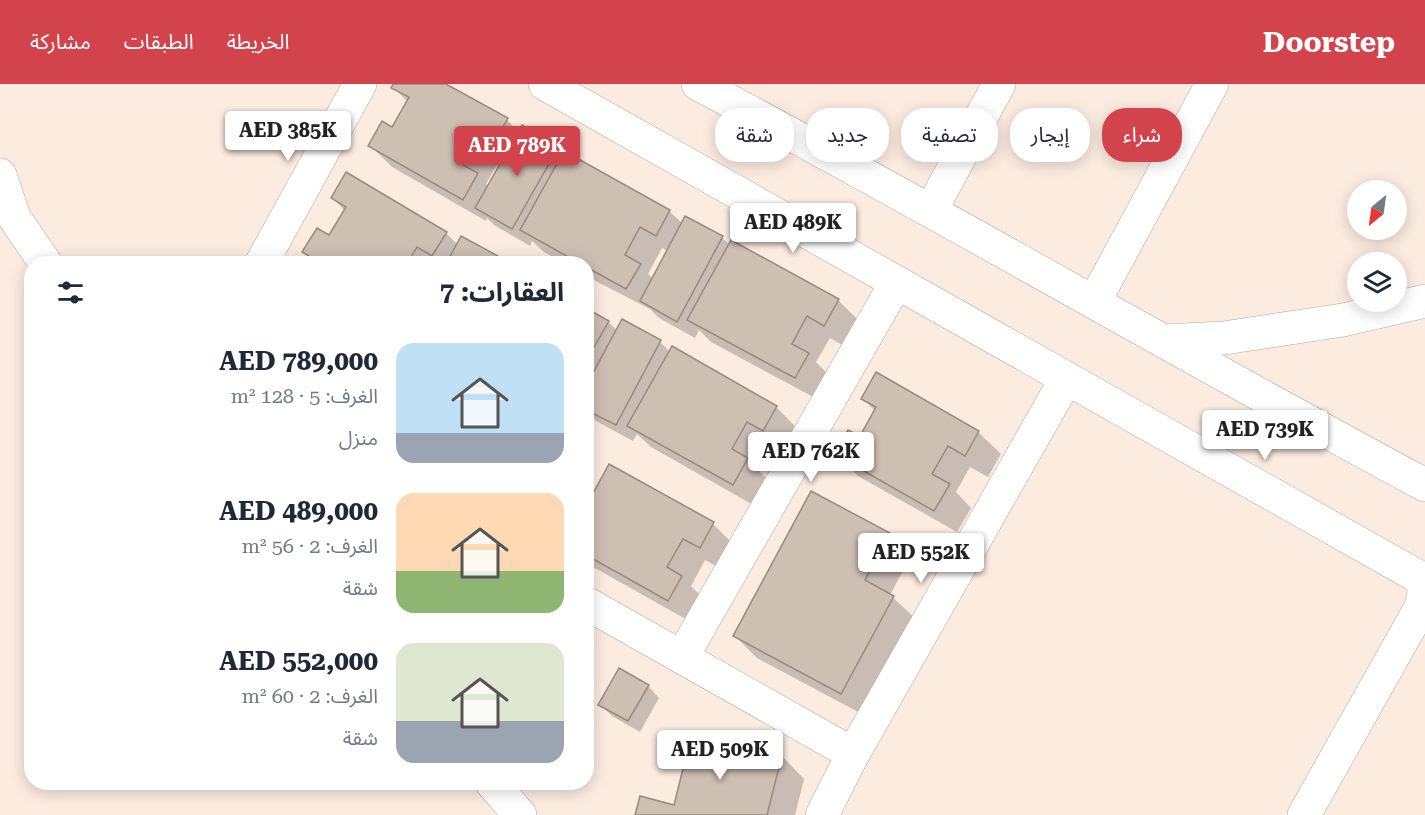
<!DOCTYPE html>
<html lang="ar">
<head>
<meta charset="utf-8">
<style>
	body { margin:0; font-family:"Roboto Serif","Noto Sans Arabic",serif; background:#f2f2f3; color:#1f2937; direction:rtl; height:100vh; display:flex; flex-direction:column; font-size:22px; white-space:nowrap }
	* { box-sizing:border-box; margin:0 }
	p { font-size:20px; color:#747a83 }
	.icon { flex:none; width:33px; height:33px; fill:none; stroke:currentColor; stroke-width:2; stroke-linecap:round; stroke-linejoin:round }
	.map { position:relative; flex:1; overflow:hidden; direction:ltr }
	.side { position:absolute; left:24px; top:172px; width:570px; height:534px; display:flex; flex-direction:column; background:#fff; border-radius:24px; box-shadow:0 3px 15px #0003; direction:rtl }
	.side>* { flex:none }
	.guide { position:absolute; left:612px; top:24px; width:570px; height:54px; direction:rtl; display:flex; gap:12px }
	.needle { width:39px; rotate:209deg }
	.fabs { position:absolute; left:1347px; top:96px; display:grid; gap:12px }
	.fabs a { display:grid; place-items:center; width:60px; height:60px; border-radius:50%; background:#fff; box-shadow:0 3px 15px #0003; font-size:30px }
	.price { position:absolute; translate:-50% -51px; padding:0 14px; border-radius:6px; background:#fff; color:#222; font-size:20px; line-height:39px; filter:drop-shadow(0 2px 3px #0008) }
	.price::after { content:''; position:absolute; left:50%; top:36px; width:18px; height:14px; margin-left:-9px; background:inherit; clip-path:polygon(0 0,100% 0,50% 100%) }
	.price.on { background:#d3434c; color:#fff }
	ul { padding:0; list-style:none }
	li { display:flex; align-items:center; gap:18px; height:150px; padding:0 30px }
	li span { display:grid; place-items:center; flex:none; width:168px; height:120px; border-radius:18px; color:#555 }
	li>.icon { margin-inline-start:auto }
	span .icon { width:72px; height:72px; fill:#fffc; stroke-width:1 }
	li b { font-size:26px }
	h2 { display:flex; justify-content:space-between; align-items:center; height:72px; padding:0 30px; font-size:26px }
	.tag { padding:0 21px; border-radius:24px; background:#fff; box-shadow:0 3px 15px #0003; font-size:21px; line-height:54px }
	.tag.on { background:#d3434c; color:#fff }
	header { display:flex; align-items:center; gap:36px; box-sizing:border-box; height:84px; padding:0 30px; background:#d3434c; color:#fff }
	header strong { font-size:28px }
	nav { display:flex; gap:33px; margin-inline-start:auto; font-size:21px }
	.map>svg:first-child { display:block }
	.shadow { fill:#0003; fill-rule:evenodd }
	.building { fill:#cdbfb2; stroke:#988a7e; stroke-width:1.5 }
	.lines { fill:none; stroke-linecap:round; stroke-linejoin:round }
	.minor-casing { stroke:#b7a79c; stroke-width:34 }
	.minor { stroke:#fff; stroke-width:33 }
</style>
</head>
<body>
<header>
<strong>Doorstep</strong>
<nav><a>الخريطة</a><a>الطبقات</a><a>مشاركة</a></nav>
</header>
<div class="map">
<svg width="1425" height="731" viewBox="0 0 1425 731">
	<rect width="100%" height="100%" fill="#fcebdf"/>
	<!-- shadow -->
	<g class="shadow">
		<path d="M394,0H443L507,36L519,48L558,63L563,68L669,127L683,140L686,134L722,154L730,161L838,216L860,238L846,263L830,254L816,278L830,292L817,315L711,258L699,246L695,254L659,234L650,225L586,192V180H565L544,168L532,157L530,162L494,141L487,134L486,137L392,83L370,61L392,45L408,18L393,3ZM501,74L504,76L489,102L486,100ZM662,164L668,167L653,195L648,190Z"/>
		<polygon points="333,114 446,149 458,161 497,173 505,180 316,180 304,168 330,153 345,127"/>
		<polygon points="586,226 608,238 618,247 623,237 660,258 670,268 776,323 798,345 785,368 770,359 756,384 769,397 755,422 651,363 637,350 633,357 596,337 591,332 586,337"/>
		<polygon points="863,314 978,348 1001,370 988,393 970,383 956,408 971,424 957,448 858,392 836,370 860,354 875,327"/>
		<polygon points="586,425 713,440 735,462 722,485 705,476 691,502 704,515 691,538 586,479"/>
		<polygon points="889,450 911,472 890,511 916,535 864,631 757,574 735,552"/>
		<polygon points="648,602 659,614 640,648 612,632 600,620"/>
		<polygon points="693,650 782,672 804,695 795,731 637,731 641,714 675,723"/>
	</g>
	<!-- building -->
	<g class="building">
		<polygon points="393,0 446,0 508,34 492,62 478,53 463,81 478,89 463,116 368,62 382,37 392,43 409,13 391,4"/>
		<polygon points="522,41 559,62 512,145 475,124"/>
		<polygon points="564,67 670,126 656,152 640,143 625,171 641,180 626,205 586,183 586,180 581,180 520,146"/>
		<polygon points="346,88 447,148 432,172 417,163 407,180 322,180 302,168 317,144 329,151 346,123 331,114"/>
		<polygon points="685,132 723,152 677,238 640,217"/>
		<polygon points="461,152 498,172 494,180 446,180"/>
		<polygon points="731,156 839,215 824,242 807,232 792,260 809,269 795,294 687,236"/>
		<polygon points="586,224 609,237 594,263 586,258"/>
		<polygon points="622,235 661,256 616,341 586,326 586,302"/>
		<polygon points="672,262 777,322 763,347 747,338 732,365 748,374 733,401 627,342"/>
		<polygon points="876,288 979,347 965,372 948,362 932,390 950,400 934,427 834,370 848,346 860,352 876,323 861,315"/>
		<polygon points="609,380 714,438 700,464 683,455 667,483 682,492 668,517 586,471 586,422"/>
		<polygon points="811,407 890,449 865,496 894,512 841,610 733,552"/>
		<polygon points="619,584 649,601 628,637 598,621"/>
		<polygon points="692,648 782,671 767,731 635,731 640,712 674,721"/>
	</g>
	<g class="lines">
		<!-- minor casing -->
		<g class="minor-casing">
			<g id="minor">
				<polyline points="545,0 1417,492 1425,503"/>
				<path d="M698,0C942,130 1181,270 1425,401"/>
				<polyline points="0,91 14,133 46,180"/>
				<polyline points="931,126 999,0"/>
				<polyline points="261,180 360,0"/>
				<polyline points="1094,218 1212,0"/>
				<polyline points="1163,257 1224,254 1343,236 1425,217"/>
				<polyline points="586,519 853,670"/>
				<polyline points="682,573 896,199"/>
				<polyline points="492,699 520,731"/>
				<polyline points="822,731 853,670 1066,295"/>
				<polyline points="1304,731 1421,523 1425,504"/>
			</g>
		</g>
		<!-- minor -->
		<use href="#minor" class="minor"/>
	</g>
</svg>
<div class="fabs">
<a><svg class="needle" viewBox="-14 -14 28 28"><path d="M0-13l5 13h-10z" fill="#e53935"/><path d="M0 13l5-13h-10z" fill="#747a83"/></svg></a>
<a><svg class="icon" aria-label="layers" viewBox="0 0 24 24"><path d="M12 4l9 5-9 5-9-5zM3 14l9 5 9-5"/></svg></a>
</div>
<b class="price" style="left:288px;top:78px">AED 385K</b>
<b class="price on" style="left:517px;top:93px">AED 789K</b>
<b class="price" style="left:793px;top:170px">AED 489K</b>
<b class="price" style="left:1265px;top:377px">AED 739K</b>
<b class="price" style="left:811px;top:399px">AED 762K</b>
<b class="price" style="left:921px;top:500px">AED 552K</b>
<b class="price" style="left:720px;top:697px">AED 509K</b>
<div class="guide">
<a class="tag on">شراء</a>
<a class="tag">إيجار</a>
<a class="tag">تصفية</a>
<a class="tag">جديد</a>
<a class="tag">شقة</a>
</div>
<section class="side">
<h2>العقارات: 7<svg class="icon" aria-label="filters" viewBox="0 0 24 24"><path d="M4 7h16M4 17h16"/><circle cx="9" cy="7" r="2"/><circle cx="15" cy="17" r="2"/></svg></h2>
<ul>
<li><span style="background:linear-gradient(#bfe0f5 75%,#9aa5b1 0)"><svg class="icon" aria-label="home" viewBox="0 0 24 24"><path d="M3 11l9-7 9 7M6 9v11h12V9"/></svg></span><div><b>AED 789,000</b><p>الغرف: 5 · 128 m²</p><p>منزل</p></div></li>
<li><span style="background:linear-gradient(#ffd9b3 65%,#8fb573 0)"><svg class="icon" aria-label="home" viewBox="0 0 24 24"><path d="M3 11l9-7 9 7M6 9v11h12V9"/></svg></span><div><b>AED 489,000</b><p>الغرف: 2 · 56 m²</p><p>شقة</p></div></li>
<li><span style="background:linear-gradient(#dfe7d0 65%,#9aa5b1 0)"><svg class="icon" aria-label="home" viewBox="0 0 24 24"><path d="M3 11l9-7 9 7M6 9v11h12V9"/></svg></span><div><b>AED 552,000</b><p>الغرف: 2 · 60 m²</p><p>شقة</p></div></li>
</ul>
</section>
</div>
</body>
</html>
